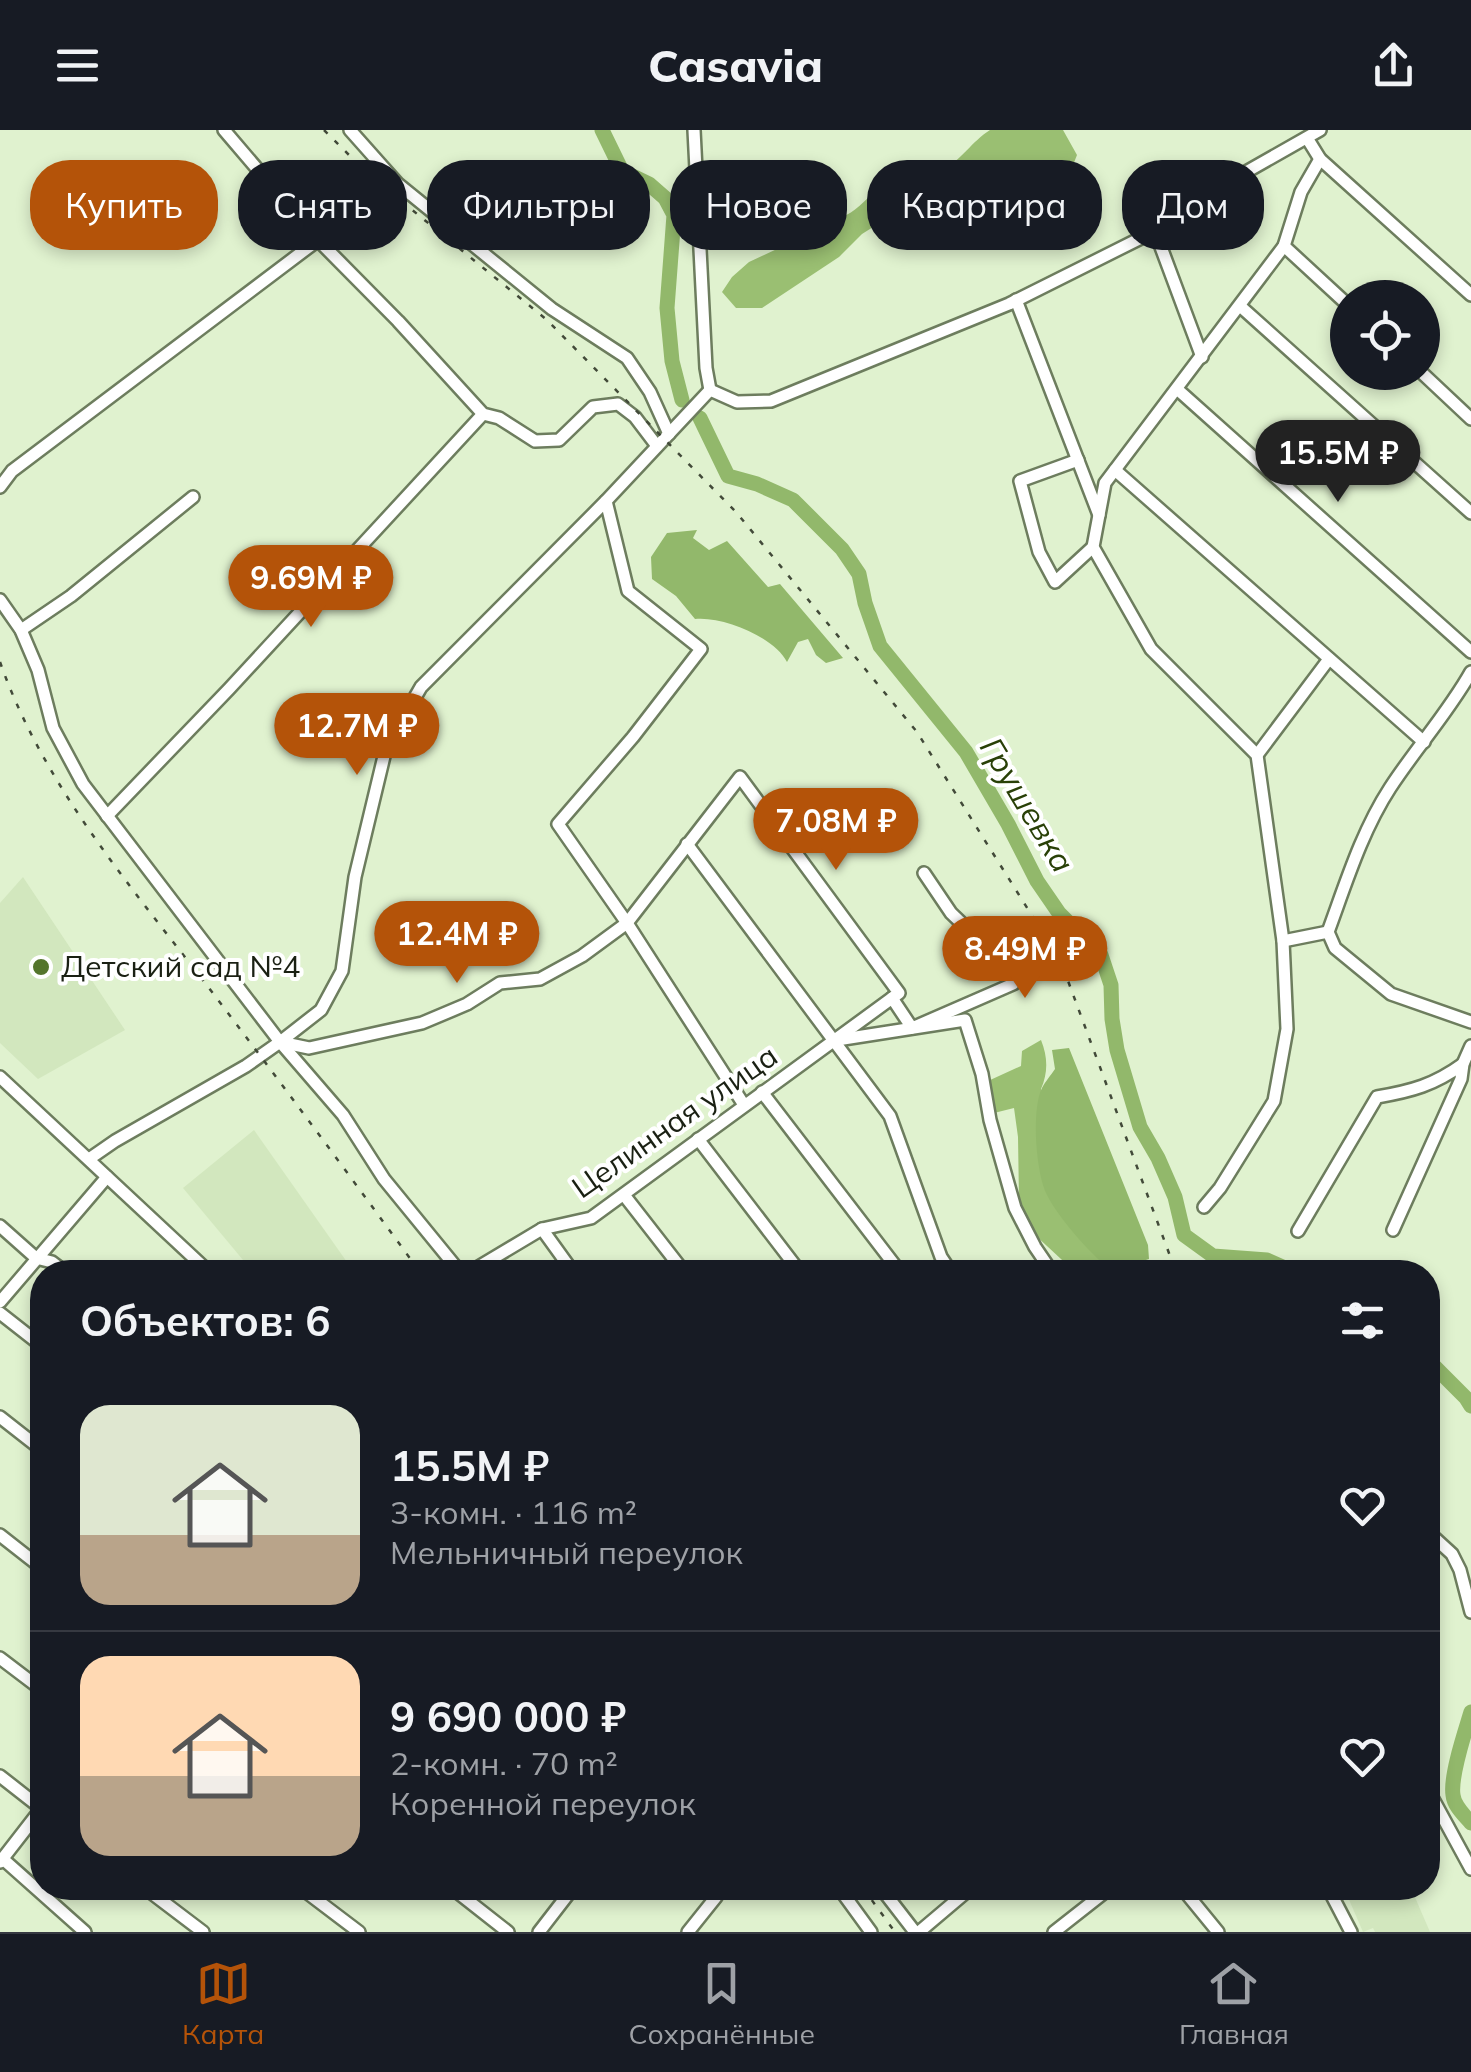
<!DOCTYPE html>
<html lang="ru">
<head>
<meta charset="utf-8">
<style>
	body { margin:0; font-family:Mulish,sans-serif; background:#20242c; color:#f1f3f6; height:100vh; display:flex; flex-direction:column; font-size:38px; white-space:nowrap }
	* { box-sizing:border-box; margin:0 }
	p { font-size:32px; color:#9ea1a6 }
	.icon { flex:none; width:55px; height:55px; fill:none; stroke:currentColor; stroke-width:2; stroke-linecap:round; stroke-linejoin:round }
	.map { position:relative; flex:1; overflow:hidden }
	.details { position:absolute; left:30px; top:1130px; width:1410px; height:640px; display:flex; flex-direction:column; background:#171b24; border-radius:40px; box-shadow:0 5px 15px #0003 }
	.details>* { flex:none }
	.hud { position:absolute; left:30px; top:30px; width:1412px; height:90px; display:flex; gap:20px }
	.fabs { position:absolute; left:1330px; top:150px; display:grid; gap:20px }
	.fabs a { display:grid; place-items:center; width:110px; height:110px; border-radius:50%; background:#171b24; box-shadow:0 5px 15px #0003; font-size:50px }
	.price { position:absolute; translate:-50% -85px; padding:0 22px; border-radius:35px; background:#b45309; color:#fff; font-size:32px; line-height:65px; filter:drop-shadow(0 2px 5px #0008) }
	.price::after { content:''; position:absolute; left:50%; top:60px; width:30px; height:22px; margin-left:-15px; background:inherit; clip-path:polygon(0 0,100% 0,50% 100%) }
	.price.active { background:#222; color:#fff }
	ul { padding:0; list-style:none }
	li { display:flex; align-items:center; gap:30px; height:250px; padding:0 50px }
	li+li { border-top:2px solid #363941 }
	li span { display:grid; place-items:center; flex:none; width:280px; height:200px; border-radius:30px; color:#555 }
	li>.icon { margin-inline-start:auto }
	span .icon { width:120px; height:120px; fill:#fffc; stroke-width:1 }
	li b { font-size:42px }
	h2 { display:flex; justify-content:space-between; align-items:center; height:120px; padding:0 50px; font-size:42px }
	.tag { padding:0 35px; border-radius:40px; background:#171b24; box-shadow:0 5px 15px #0003; font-size:35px; line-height:90px }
	.tag.active { background:#b45309; color:#fff }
	header { display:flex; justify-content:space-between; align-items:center; height:130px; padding:0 50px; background:#171b24; font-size:45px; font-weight:800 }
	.tabs { display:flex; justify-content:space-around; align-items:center; height:140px; border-top:2px solid #363941; background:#171b24; font-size:28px; color:#9ea1a6 }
	.tabs a { display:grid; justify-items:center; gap:5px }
	.tabs .active { color:#b45309 }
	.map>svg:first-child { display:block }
	.built { fill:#d2e7be }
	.forest { fill:#9abf72 }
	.water { fill:#92b86b }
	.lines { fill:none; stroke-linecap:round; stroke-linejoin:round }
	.river { stroke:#92b86b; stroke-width:15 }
	.minor-casing { stroke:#6d7d5e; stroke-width:16 }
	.minor { stroke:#fff; stroke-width:11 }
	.rail { stroke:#424a39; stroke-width:2.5; stroke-dasharray:5 10; stroke-linecap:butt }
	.poi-dot { fill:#54752c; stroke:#fff; stroke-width:4 }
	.labels { text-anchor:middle; stroke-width:8; stroke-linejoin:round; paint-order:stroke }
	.poi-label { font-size:30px; fill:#1a2013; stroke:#fff; text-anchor:start }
	.street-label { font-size:30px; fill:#1a2013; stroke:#fff }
	.water-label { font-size:32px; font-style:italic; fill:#294007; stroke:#fff }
</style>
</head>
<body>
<header><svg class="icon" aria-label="menu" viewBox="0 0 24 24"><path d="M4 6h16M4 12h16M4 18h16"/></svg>Casavia<svg class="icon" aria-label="share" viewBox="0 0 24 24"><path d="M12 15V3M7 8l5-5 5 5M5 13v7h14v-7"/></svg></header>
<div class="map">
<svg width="1471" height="1802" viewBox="0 0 1471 1802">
	<rect width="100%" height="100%" fill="#e0f2cf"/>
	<!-- built -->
	<g class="built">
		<polygon points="23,747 125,900 38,949 0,913 0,773"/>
		<polygon points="254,1000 354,1142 253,1142 183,1058"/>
		<polygon points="1344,1758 1411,1758 1430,1802 1375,1802 1373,1798 1363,1802"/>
	</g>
	<!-- forest -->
	<g class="forest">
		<path d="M990,0H1063L1077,25L1067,50L1053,63L1001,55L983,47L961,42L955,59L947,63L926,66L908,75L862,104L839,127L762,178H736L722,162L732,147L749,132L779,118L800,95L814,84C841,93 849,86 869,67C873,63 876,58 880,55C895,46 923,48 942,40C961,31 972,11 990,0Z"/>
		<path d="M1041,910C1048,928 1048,942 1041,959L1107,1137L1123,1142H1075L1034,1104L1019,1071L1018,1007L1014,978L994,983L988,951L1021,936L1022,921Z"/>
	</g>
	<!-- water -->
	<g class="water">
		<path d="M697,400L693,408L709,420L727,411L768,457L780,454L843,528L826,533L816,525L808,509L798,512L787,532C774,507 723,486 695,489L676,466L652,449L651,427L667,403Z"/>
		<path d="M1069,918L1148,1115L1149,1129L1127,1136L1107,1137C1088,1121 1058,1087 1047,1065C1036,1044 1031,980 1042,958C1045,952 1051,945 1055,939L1052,920Z"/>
	</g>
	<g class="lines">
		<!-- river -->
		<g class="river">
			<polyline points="602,0 622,41 649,54 665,68 674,85 667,178 672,231 682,270"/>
			<polyline points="700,288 728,346 757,354 793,370 842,419 859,444 865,473 880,516 966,622 1008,694 1037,751 1059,783 1101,825 1111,855 1112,889 1117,920 1140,997 1158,1028 1175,1067 1184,1105 1213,1126 1267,1130 1294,1142"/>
			<polyline points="1428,1230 1466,1268 1471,1276"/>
			<path d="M1471,1582C1465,1602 1450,1646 1453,1665C1454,1676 1464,1685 1471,1693"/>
		</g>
		<!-- minor casing -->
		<g class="minor-casing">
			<g id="minor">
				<polyline points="224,0 318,110 398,191 483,284 499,288 535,311 559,310 593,277 618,274 635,287 657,316"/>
				<polyline points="350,0 398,54 552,179 627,228 650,262 669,304"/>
				<polyline points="694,0 706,238 710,260"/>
				<polyline points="1307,8 1320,29 1471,165"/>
				<polyline points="1155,101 1202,227"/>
				<polyline points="1284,116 1348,175"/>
				<polyline points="1016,170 1099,385"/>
				<polyline points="1240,176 1471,383"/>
				<polyline points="1421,242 1471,289"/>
				<polyline points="1177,259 1471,522"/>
				<polyline points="1078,330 1020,351 1039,422 1055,452 1093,417"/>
				<polyline points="1115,340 1424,612"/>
				<polyline points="0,357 12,341 318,110"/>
				<polyline points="606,371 628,461 701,519 633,607 558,694 627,793 744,975"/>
				<polyline points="0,470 21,500 38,540 53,598 83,654 280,912 343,985 384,1049 460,1142"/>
				<polyline points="21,500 71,466 193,367"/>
				<path d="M1471,542C1448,583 1416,618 1390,658C1362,701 1346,753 1328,802L1335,818L1391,864L1471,892"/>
				<polyline points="1257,625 1329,529"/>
				<polyline points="107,686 229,559 483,284"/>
				<polyline points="687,714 890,986 941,1127 951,1142"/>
				<polyline points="1283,811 1328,802"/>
				<polyline points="892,868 912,898 1013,854 1010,831 977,808 951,783 924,743"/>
				<polyline points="837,910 965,890 982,944 990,990 1015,1078 1035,1117 1052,1142"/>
				<polyline points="280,912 309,918 422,893 467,874 500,853 540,849 582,826 627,793 740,647 899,863 591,1088 542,1099 470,1142"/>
				<polyline points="0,947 209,1142"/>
				<polyline points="762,962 900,1142"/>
				<polyline points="698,1009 800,1142"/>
				<polyline points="89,1029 115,1011 246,936 280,912 321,880 342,841 355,747 386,618 421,557 606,371 710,260 737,272 771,271 1009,174 1155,101 1165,88 1320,0"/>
				<polyline points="624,1065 684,1142"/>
				<polyline points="1204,1077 1220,1058 1274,971 1287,899 1283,811 1257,625 1151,519 1093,417 1105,353 1284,116 1301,62 1320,29"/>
				<polyline points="0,1096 36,1128 52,1132 65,1142"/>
				<polyline points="542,1099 573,1142"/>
				<polyline points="1393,1100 1461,949 1463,934 1471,916"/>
				<path d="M1298,1101L1377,967C1412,961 1434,955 1463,934"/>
				<polyline points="1201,1142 1202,1142"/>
				<polyline points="0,1172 107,1047"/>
				<polyline points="0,1183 42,1216"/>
				<polyline points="0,1287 42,1320"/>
				<polyline points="1428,1402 1452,1424 1460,1440 1471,1482"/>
				<polyline points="0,1405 42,1438"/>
				<polyline points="0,1528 42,1560"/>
				<polyline points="0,1646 42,1679"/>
				<polyline points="1428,1660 1471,1739"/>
				<polyline points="3,1729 85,1802"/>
				<polyline points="0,1732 42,1678"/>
				<polyline points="145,1758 203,1802"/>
				<polyline points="301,1758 359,1802"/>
				<polyline points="452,1758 508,1802"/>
				<polyline points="839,1758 871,1802"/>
				<polyline points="881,1758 915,1802"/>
				<polyline points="1182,1758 1218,1802"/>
				<polyline points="1328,1758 1351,1802"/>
				<polyline points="539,1802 573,1758"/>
				<polyline points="688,1802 716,1767"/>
				<polyline points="919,1802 971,1758"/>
				<polyline points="1054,1802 1110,1758"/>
			</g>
		</g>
		<!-- minor -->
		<use href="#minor" class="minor"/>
		<!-- rail -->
		<g class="rail">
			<polyline points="324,0 367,43 547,190 736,382 917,602 1061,832 1176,1142"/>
			<path d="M0,532C44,657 133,759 212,862C283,955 352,1049 420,1142"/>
			<polyline points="863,1758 895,1802"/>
		</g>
	</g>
	<!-- markers -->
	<circle class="poi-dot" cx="41" cy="837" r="10"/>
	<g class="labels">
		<!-- poi labels -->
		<g class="poi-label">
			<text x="61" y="847">Детский сад №4</text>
		</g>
		<!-- street labels -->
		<g class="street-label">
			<text transform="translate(675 992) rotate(-35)" y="10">Целинная улица</text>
		</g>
		<!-- water labels -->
		<g class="water-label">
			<text transform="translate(1027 675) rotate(59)" y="11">Грушевка</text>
		</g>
	</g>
</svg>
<div class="fabs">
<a><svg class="icon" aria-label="locate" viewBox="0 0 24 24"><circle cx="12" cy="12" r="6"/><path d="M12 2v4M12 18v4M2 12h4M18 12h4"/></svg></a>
</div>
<b class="price active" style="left:1338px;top:375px">15.5M ₽</b>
<b class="price" style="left:311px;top:500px">9.69M ₽</b>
<b class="price" style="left:357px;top:648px">12.7M ₽</b>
<b class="price" style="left:836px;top:743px">7.08M ₽</b>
<b class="price" style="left:457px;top:856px">12.4M ₽</b>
<b class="price" style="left:1025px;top:871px">8.49M ₽</b>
<div class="hud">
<a class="tag active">Купить</a>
<a class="tag">Снять</a>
<a class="tag">Фильтры</a>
<a class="tag">Новое</a>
<a class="tag">Квартира</a>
<a class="tag">Дом</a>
</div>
<section class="details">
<h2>Объектов: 6<svg class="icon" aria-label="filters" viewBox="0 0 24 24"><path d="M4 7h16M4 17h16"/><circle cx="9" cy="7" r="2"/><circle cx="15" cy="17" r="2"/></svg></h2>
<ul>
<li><span style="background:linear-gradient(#dfe7d0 65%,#b9a48a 0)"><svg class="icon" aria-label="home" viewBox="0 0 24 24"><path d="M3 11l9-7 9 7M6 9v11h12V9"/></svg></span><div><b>15.5M ₽</b><p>3-комн. · 116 m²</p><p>Мельничный переулок</p></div><svg class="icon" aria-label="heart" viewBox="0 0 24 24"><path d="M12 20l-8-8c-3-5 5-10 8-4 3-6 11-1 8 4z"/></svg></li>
<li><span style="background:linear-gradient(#ffd9b3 60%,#b9a48a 0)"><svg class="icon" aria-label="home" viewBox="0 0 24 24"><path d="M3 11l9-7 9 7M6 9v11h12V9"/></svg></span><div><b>9 690 000 ₽</b><p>2-комн. · 70 m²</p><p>Коренной переулок</p></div><svg class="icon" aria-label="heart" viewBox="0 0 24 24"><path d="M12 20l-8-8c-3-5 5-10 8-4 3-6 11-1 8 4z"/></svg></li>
</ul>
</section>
</div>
<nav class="tabs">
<a class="active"><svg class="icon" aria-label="map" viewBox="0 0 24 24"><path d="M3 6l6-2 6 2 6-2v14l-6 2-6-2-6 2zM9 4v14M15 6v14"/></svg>Карта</a>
<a><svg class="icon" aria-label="saved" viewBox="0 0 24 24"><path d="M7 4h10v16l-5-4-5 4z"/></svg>Сохранённые</a>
<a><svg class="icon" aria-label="home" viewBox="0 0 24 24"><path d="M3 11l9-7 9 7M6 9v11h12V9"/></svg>Главная</a>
</nav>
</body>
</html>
